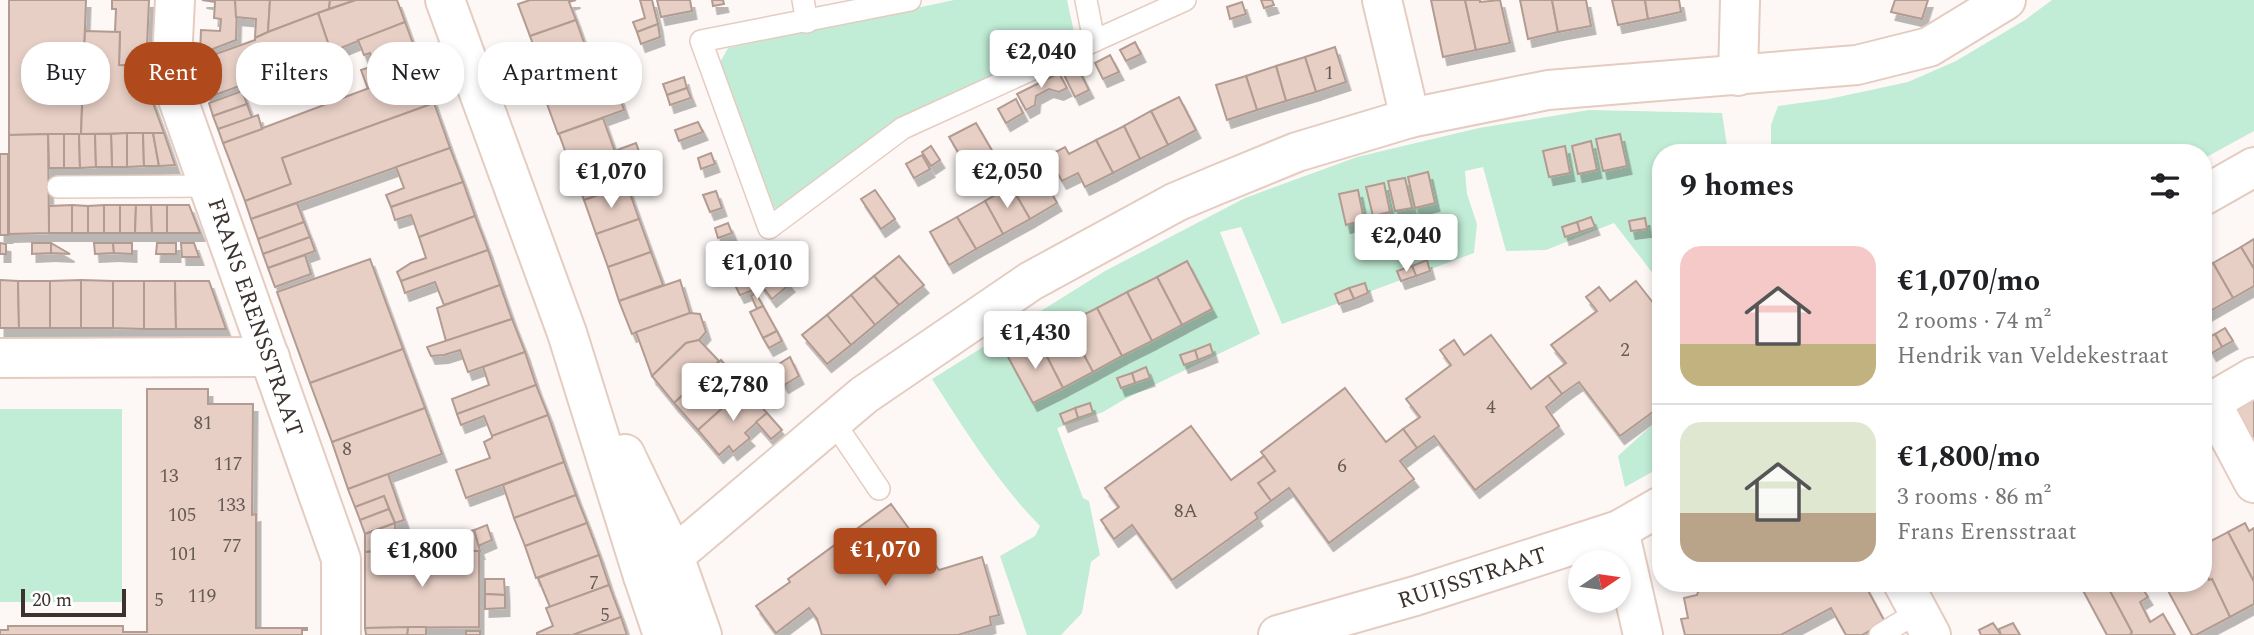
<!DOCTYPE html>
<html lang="en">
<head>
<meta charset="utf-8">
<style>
	body { margin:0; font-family:Spectral,serif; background:#f6f6f6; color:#202124; height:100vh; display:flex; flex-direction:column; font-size:26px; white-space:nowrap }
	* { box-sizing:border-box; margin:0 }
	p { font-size:23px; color:#757577 }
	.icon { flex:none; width:38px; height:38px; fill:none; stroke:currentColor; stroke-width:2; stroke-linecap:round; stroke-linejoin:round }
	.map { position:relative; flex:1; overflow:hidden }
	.drawer { position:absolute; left:1652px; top:144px; width:560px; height:448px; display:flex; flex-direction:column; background:#fff; border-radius:28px; box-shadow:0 4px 10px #0003 }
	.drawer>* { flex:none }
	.top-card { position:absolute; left:21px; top:42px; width:665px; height:63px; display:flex; gap:14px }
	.needle { width:46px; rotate:77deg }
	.buttons { position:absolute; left:1568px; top:550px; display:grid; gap:14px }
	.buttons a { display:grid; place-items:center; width:63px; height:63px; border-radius:50%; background:#fff; box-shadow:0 4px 10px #0003; font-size:35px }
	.scale { position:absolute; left:21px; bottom:18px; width:105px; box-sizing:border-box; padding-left:7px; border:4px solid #3c332f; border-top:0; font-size:19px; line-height:24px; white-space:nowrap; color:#3c332f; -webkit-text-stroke:5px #fff; paint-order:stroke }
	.price { position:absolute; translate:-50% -60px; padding:0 16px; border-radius:7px; background:#fff; color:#222; font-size:23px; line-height:46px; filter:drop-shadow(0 2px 4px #0008) }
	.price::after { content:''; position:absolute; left:50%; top:42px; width:21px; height:16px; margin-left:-10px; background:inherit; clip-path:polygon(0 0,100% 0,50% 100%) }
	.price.active { background:#b04a1d; color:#fff }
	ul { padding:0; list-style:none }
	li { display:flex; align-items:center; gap:21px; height:175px; padding:0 28px }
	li+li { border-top:2px solid #e0e0e0 }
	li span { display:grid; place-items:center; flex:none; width:196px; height:140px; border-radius:21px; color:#555 }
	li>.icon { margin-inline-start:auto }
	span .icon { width:84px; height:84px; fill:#fffc; stroke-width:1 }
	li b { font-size:30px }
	h2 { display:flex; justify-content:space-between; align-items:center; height:84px; padding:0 28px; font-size:30px }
	.chip { padding:0 24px; border-radius:28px; background:#fff; box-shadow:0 4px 10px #0003; font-size:24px; line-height:63px }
	.chip.active { background:#b04a1d; color:#fff }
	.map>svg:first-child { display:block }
	.green { fill:#c1ecd5 }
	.building { fill:#e7cfc5; stroke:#b29b91; stroke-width:2; filter:url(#shadow) }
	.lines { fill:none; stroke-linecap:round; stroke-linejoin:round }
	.lane-casing { stroke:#e4ccc1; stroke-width:24 }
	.street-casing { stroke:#e4ccc1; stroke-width:42 }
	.lane { stroke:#fff; stroke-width:21 }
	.street { stroke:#fff; stroke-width:38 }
	.labels { text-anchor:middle; stroke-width:6; stroke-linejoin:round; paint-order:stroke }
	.number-label { font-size:19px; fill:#675a54 }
	.street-label { font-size:23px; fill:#3c332f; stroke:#fff }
</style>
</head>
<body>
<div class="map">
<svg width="2254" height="635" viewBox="0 0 2254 635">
	<defs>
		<filter id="shadow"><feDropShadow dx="4.5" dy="8" stdDeviation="0" flood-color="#0004"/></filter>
	</defs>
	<rect width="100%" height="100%" fill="#fdf8f6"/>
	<!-- green -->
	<g class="green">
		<polygon points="954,0 1067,0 1076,41 780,209 768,206 718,66 728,48"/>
		<polygon points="2052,0 2254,0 2254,131 2203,159 2203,152 1771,152 1771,125 1778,106 1829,99 1908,82 1956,61 2025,20"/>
		<path d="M1589,110L1722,113L1728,152H1661V284L1614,223L1546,250L1506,251L1483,167L1465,171L1467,194L1477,224L1474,253L1282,324L1241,227L1220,232L1260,334L1125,399L1103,412L1057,428L1083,498L1089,501L1100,555L1091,562L1082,613L1061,635H1027L1000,556L1035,536L1040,526C997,482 965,430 932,379L1105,271L1245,198L1357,157L1479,128Z"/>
		<rect x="0" y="409" width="122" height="193"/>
		<polygon points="1661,417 1661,467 1625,487 1618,456"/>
	</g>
	<!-- building -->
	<g class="building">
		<polygon points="9,0 86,0 81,134 9,135"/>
		<polygon points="112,0 149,0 146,67 119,65 120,32 115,32 116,9 112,9"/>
		<polygon points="202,0 235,0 235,4 237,4 236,40 200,54 201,30 220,31 221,19 214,18 215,2"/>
		<polygon points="235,0 270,0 268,32 255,38 256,19 236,17"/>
		<polygon points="270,0 330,0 329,9 268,32"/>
		<polygon points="330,0 356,0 329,9"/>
		<polygon points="356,0 397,0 405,22 331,52 318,13"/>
		<polygon points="530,0 576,0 569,2 576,20 530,36 518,4"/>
		<polygon points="640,0 652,0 658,24 637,32 633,22 645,18"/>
		<polygon points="657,0 690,0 692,11 661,17"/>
		<polygon points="712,0 723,0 724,4 713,6"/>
		<polygon points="1261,0 1272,0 1274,5 1264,8"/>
		<polygon points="1431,0 1465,0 1476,50 1443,57"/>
		<polygon points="1465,0 1480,0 1480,2 1500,0 1510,43 1476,50"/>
		<polygon points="1520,0 1552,0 1558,32 1528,39"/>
		<polygon points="1552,0 1586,0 1591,26 1558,32"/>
		<polygon points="1612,0 1645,0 1648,19 1618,25"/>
		<polygon points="1645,0 1679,0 1681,12 1648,19"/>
		<polygon points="1895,0 1928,0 1922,19 1891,12"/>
		<polygon points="1242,2 1246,14 1230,19 1227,7"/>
		<polygon points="318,13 331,52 207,98 199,60 255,40 255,38 268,32"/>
		<polygon points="576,20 587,51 542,68 530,36"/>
		<polygon points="405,22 422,68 368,89 361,70 374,66 370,53 364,55 358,40"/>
		<polygon points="658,24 660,37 641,44 637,32"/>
		<polygon points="85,31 120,32 119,65 146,67 146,84 164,133 81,134"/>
		<polygon points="1135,42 1141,54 1126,61 1120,50"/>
		<polygon points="602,46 613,78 553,100 542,68"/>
		<polygon points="1335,47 1346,82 1316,92 1305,57"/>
		<polygon points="1110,55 1119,72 1103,79 1095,63"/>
		<polygon points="1305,57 1316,92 1286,101 1276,66"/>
		<polygon points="1276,66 1286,101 1257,110 1246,76"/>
		<polygon points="422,68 434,103 282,158 291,184 245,201 223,143"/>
		<polygon points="1078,68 1089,90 1075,97 1064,75"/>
		<polygon points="1059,73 1067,88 1059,92 1049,89 1036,96 1035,105 1026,110 1017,94"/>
		<polygon points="1246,76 1257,110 1227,120 1216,85"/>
		<polygon points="684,77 687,88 667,95 663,84"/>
		<polygon points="613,78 624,110 558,134 546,101"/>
		<polygon points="687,88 691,98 670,105 667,95"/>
		<polygon points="242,91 247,104 213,116 209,103"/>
		<polygon points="1179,97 1196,130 1168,145 1151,111"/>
		<polygon points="1016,99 1023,113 1006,123 998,109"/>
		<polygon points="434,103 450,148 251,219 245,201 291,184 282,158"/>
		<polygon points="247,104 252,118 218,129 213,116"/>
		<polygon points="1151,111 1168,145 1140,159 1124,126"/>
		<polygon points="258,115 262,129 223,143 218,129"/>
		<polygon points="603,118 615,152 571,167 559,134 558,134"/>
		<polygon points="698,122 703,132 679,141 675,130"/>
		<polygon points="976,123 994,154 968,169 949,137"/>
		<polygon points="1124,126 1140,159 1113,173 1096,140"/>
		<polygon points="127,133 143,133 144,166 127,167"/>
		<polygon points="127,133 127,167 112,167 111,134"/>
		<polygon points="143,133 153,133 159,166 144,166"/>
		<polygon points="153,133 164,133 175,165 159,166"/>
		<polygon points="48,134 64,134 64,168 49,168"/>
		<polygon points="48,134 49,233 9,234 9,135"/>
		<polygon points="64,134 79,134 80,168 64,168"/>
		<polygon points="79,134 95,134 96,167 80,168"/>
		<polygon points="95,134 111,134 112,167 96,167"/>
		<polygon points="1620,134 1627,166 1603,171 1596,139"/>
		<polygon points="1096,140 1113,173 1085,187 1078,173 1062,181 1048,156 1065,147 1069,154"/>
		<polygon points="1591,141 1597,170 1578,174 1572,146"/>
		<polygon points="636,143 648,177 584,200 571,167"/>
		<polygon points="931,146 940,160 931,166 922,152"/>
		<polygon points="1565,146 1570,173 1549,177 1543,151"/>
		<polygon points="450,148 463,182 391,207 386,195 404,188 396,167"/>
		<polygon points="711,153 715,164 701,169 698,158"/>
		<rect x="0" y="154" width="8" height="81"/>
		<polygon points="922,155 930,169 914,178 906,164"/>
		<polygon points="1039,171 1057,203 1030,219 1011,186"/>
		<polygon points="1428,172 1435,203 1415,208 1408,177"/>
		<polygon points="1405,178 1412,208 1395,211 1388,181"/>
		<polygon points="463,182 475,216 419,237 411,215 395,220 391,207"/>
		<polygon points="1384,183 1390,212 1373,216 1366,187"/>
		<polygon points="627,185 639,219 596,234 584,200"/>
		<polygon points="1011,186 1030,219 1003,234 985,201"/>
		<polygon points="875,190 895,219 881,229 861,199"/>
		<polygon points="1358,190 1364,220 1346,225 1339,194"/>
		<polygon points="716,191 722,208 710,212 703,195"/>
		<polygon points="985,201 1003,234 976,249 957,217"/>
		<polygon points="297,203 304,222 258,239 251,219"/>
		<polygon points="72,205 88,206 88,233 72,233"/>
		<polygon points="72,205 72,233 49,233 49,206"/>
		<polygon points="104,205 104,233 88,233 88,206"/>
		<rect x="104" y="205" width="16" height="28"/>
		<polygon points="120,205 136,205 135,233 120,233"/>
		<polygon points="136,205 151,205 152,233 135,233"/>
		<polygon points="151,205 167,205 167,233 152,233"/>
		<polygon points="167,205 189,205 200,233 167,233"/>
		<polygon points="475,216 488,250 401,281 397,272 411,263 426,258 419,237"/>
		<polygon points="957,217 976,249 949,265 930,232"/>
		<polygon points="1591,217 1595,227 1580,232 1577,222"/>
		<polygon points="1645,218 1647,229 1631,231 1629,221"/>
		<polygon points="639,219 651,252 608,267 596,234"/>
		<polygon points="304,222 310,237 263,254 258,239"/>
		<polygon points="1577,222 1580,232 1565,237 1562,227"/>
		<polygon points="728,223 732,233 718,238 715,228"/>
		<polygon points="310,237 315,251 268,268 263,254"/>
		<polygon points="2254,239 2254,269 2241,247"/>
		<polygon points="0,243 6,244 6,254 0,254"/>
		<polygon points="32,243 51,243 51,253 32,254"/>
		<polygon points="51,243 70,254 51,253"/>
		<polygon points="94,243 113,243 114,253 95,254"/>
		<polygon points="113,243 132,243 132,254 114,253"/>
		<polygon points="157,243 176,243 176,254 156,254"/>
		<polygon points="181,243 194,243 199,257 182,257"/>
		<polygon points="2241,247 2254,269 2254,286 2233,298 2213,263"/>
		<polygon points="488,250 500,285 444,305 435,282 405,293 401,281"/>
		<polygon points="651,252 663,285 619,301 608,267"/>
		<polygon points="305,255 311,274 275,287 268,268"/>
		<polygon points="899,256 924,285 899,305 874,276"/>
		<polygon points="370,259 403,349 310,383 277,292"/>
		<polygon points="1427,260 1430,271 1416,276 1412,266"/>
		<polygon points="1187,261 1212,309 1182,325 1157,277"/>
		<polygon points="774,263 790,284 772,299 756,278"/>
		<polygon points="2213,263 2233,298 2205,314 2203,268"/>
		<polygon points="1412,266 1416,276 1401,281 1397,271"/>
		<polygon points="744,268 749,280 735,285 731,272"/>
		<polygon points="874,276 899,305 875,325 851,295"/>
		<polygon points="1157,277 1182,325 1152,341 1127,292"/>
		<polygon points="0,280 18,281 19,328 0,328"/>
		<polygon points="81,280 113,281 113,328 81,328"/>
		<polygon points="81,280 81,328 50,328 50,281"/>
		<polygon points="680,280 690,313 632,334 619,301"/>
		<polygon points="749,280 753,290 740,295 735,285"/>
		<polygon points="18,281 50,281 50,328 19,328"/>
		<polygon points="113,281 144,281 144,329 113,328"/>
		<polygon points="144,281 175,281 176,329 144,329"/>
		<polygon points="175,281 209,281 226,329 176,329"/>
		<polygon points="1636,281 1661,313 1661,406 1620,436 1579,382 1562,394 1548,376 1566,363 1551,345 1597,311 1586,297 1599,287 1610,301"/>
		<polygon points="1365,283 1368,293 1354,299 1349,288"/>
		<polygon points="500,285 512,319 446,341 437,308"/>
		<polygon points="1349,288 1354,299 1339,304 1335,294"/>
		<polygon points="1127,292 1152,341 1122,356 1097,308"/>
		<polygon points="756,293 763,306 757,309 751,296"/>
		<polygon points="851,295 875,325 851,345 827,315"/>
		<polygon points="763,306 777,331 763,338 750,312"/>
		<polygon points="1097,308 1122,356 1093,372 1067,323"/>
		<polygon points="690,313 700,314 706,332 699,340 686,343 652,376 636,332"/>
		<polygon points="827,315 851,345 827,364 802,335"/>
		<polygon points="512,319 525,352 468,372 460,350 444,355 431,356 427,347"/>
		<polygon points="1067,323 1093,372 1063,388 1038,339"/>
		<polygon points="2225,328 2233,341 2222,347 2215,334"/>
		<polygon points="777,331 782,341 769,348 763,338"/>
		<polygon points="2215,334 2222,347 2212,353 2205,340"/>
		<polygon points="1491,335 1531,389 1548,376 1562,394 1546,407 1559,426 1475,490 1434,436 1417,448 1403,429 1420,417 1406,399 1451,365 1440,350 1454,340 1464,355"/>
		<polygon points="1038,339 1063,388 1033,403 1007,355"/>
		<polygon points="699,340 719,361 674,403 652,376 686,343"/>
		<polygon points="1210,344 1213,354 1198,360 1195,350"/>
		<polygon points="403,349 425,408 332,442 310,383"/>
		<polygon points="1195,350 1198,360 1184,365 1180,355"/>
		<polygon points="525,352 536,385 457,414 452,399 489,385 483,367"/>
		<polygon points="790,357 799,376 784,385 774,367"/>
		<polygon points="721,360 745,388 698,430 674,403"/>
		<polygon points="1146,367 1150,378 1135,383 1132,373"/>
		<polygon points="1132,373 1135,383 1121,388 1117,378"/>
		<polygon points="536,385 548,415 492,436 484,416 461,425 457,414"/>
		<polygon points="745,388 767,413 745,433 750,438 733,452 729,446 719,455 698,430"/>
		<polygon points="1345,388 1386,442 1403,429 1417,448 1400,461 1414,479 1329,543 1289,488 1271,501 1258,483 1275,471 1261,452"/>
		<polygon points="147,389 208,389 208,404 253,404 252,515 256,514 256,628 307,628 307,630 302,630 302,635 0,635 0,630 8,630 8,626 123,626 123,632 147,632"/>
		<polygon points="2254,399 2254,436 2241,443 2225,416"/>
		<polygon points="1090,403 1093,413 1078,418 1075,408"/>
		<polygon points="425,408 442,454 348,489 332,442"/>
		<polygon points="1075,408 1078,418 1064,424 1060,414"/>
		<polygon points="767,413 782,430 771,439 756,422"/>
		<polygon points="548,415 564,462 466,498 456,470 490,458 484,442 492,438 492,436"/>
		<polygon points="1191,426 1231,480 1264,456 1275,471 1258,483 1271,501 1255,513 1258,518 1172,580 1132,525 1114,539 1101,520 1119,507 1105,488"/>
		<polygon points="564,462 576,495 514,518 503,485"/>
		<polygon points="388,474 404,520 395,523 384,496 355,507 348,489"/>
		<polygon points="576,495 587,523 525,546 514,518"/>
		<polygon points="384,496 389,509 360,520 355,507"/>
		<polygon points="891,504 939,570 982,557 999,615 990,617 991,625 958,635 822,635 817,619 809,608 776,633 756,606 790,582 788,579"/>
		<polygon points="389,509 395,523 365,534 360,520"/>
		<polygon points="395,523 396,550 365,552 365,534"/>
		<polygon points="587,523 599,555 536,578 525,546"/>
		<polygon points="2245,523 2249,531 2254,528 2254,582 2228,532"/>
		<polygon points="487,525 492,540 478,546 474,530"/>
		<polygon points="474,530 480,551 461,551 456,536"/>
		<polygon points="2228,532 2254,582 2254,604 2230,617 2212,579 2209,580 2203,569 2203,545"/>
		<polygon points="396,550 479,551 479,627 365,628 365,552"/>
		<polygon points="599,555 609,585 550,607 538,578"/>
		<polygon points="2203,569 2209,580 2212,579 2230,617 2196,635 2192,635 2166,587 2173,583 2203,583"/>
		<polygon points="485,579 504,579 505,595 485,594"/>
		<polygon points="1701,583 1864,583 1885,622 1862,635 1846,635 1831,608 1781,635 1685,635 1681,619 1688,618 1684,598 1697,595"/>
		<polygon points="2079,583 2121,583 2109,589 2132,632 2130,635 2107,635"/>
		<polygon points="2121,583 2139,583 2148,597 2140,602 2150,622 2163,614 2175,635 2130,635 2132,632 2109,589"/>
		<polygon points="609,585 621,617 573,635 537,635 537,633 553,626 546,608"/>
		<polygon points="485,594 505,595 505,608 485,609"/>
		<polygon points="621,617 627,635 573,635"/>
		<polygon points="1993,623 2001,635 1981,635 1979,630"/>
		<polygon points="2013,623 2020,635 2001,635 1999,629"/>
		<polygon points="408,627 426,627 426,635 407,635"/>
		<polygon points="408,627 407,635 366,635 365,628"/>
		<rect x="466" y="631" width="14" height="4"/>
	</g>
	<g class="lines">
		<!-- lane casing -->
		<g class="lane-casing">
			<g id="lane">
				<polyline points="803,0 807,22"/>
				<polyline points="910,0 701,41 769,228 903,128 1094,41 1086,0"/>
				<polyline points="1094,41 1185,0"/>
				<polyline points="58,187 209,186"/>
				<polyline points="833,421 879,489"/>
				<polyline points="1880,635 1918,612"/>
			</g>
		</g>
		<!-- street casing -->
		<g class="street-casing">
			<g id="street">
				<polyline points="175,0 171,80 341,559 341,635"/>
				<polyline points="445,0 567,333 643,576 663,635"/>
				<polyline points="1382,0 1410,118"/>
				<polyline points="1738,76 1740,0"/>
				<polyline points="2203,196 2254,167"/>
				<polyline points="0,358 270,357"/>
				<polyline points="2254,377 2211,402 2254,483"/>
				<polyline points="625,454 674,556 702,635"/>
				<polyline points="1619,530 1643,635"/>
				<polyline points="643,576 674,556 864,395 1031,281 1176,202 1214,186 1297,152 1410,118 1548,90 1857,65 1929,47 2006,0"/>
				<polyline points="1903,583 1931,635"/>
				<polyline points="1278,635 1415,596 1619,530 1661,506"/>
			</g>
		</g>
		<!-- lane -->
		<use href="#lane" class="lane"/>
		<!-- street -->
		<use href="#street" class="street"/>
	</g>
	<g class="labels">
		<!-- number labels -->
		<g class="number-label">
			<text x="1329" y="79">1</text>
			<text x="1625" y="356">2</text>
			<text x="1491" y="413">4</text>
			<text x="203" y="429">81</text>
			<text x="347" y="455">8</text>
			<text x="228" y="470">117</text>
			<text x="1342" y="472">6</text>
			<text x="169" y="482">13</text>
			<text x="231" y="511">133</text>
			<text x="1186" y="517">8A</text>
			<text x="182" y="521">105</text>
			<text x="232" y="552">77</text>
			<text x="183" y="560">101</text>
			<text x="594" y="589">7</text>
			<text x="202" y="602">119</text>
			<text x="159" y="606">5</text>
			<text x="605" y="621">5</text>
		</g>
		<!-- street labels -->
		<g class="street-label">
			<text transform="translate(256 317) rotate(71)" y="8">FRANS ERENSSTRAAT</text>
			<text transform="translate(1472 577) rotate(-18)" y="8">RUIJSSTRAAT</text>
		</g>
	</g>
</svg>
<div class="buttons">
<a><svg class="needle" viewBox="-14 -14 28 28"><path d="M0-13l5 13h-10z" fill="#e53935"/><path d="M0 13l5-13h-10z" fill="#757577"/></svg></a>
</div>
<div class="scale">20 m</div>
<b class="price" style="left:1041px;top:90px">€2,040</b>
<b class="price" style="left:611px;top:210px">€1,070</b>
<b class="price" style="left:1007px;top:210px">€2,050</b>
<b class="price" style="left:1406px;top:274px">€2,040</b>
<b class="price" style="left:757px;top:301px">€1,010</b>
<b class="price" style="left:1035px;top:371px">€1,430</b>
<b class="price" style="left:733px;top:423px">€2,780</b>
<b class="price active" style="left:885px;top:588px">€1,070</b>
<b class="price" style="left:422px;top:589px">€1,800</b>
<div class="top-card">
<a class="chip">Buy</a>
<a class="chip active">Rent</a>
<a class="chip">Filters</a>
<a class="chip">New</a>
<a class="chip">Apartment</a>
</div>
<section class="drawer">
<h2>9 homes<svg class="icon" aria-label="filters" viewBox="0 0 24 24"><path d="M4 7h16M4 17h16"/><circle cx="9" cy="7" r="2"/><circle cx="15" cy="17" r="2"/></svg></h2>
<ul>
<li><span style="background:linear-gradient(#f6c9c9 70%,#c2b280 0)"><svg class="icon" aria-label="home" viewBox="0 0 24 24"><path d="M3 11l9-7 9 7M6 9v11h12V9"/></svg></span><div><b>€1,070/mo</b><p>2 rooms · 74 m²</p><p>Hendrik van Veldekestraat</p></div></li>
<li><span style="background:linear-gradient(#dfe7d0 65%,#b9a48a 0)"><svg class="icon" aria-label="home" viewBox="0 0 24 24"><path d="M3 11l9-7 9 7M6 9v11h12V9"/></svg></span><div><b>€1,800/mo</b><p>3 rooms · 86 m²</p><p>Frans Erensstraat</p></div></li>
</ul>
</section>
</div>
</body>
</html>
